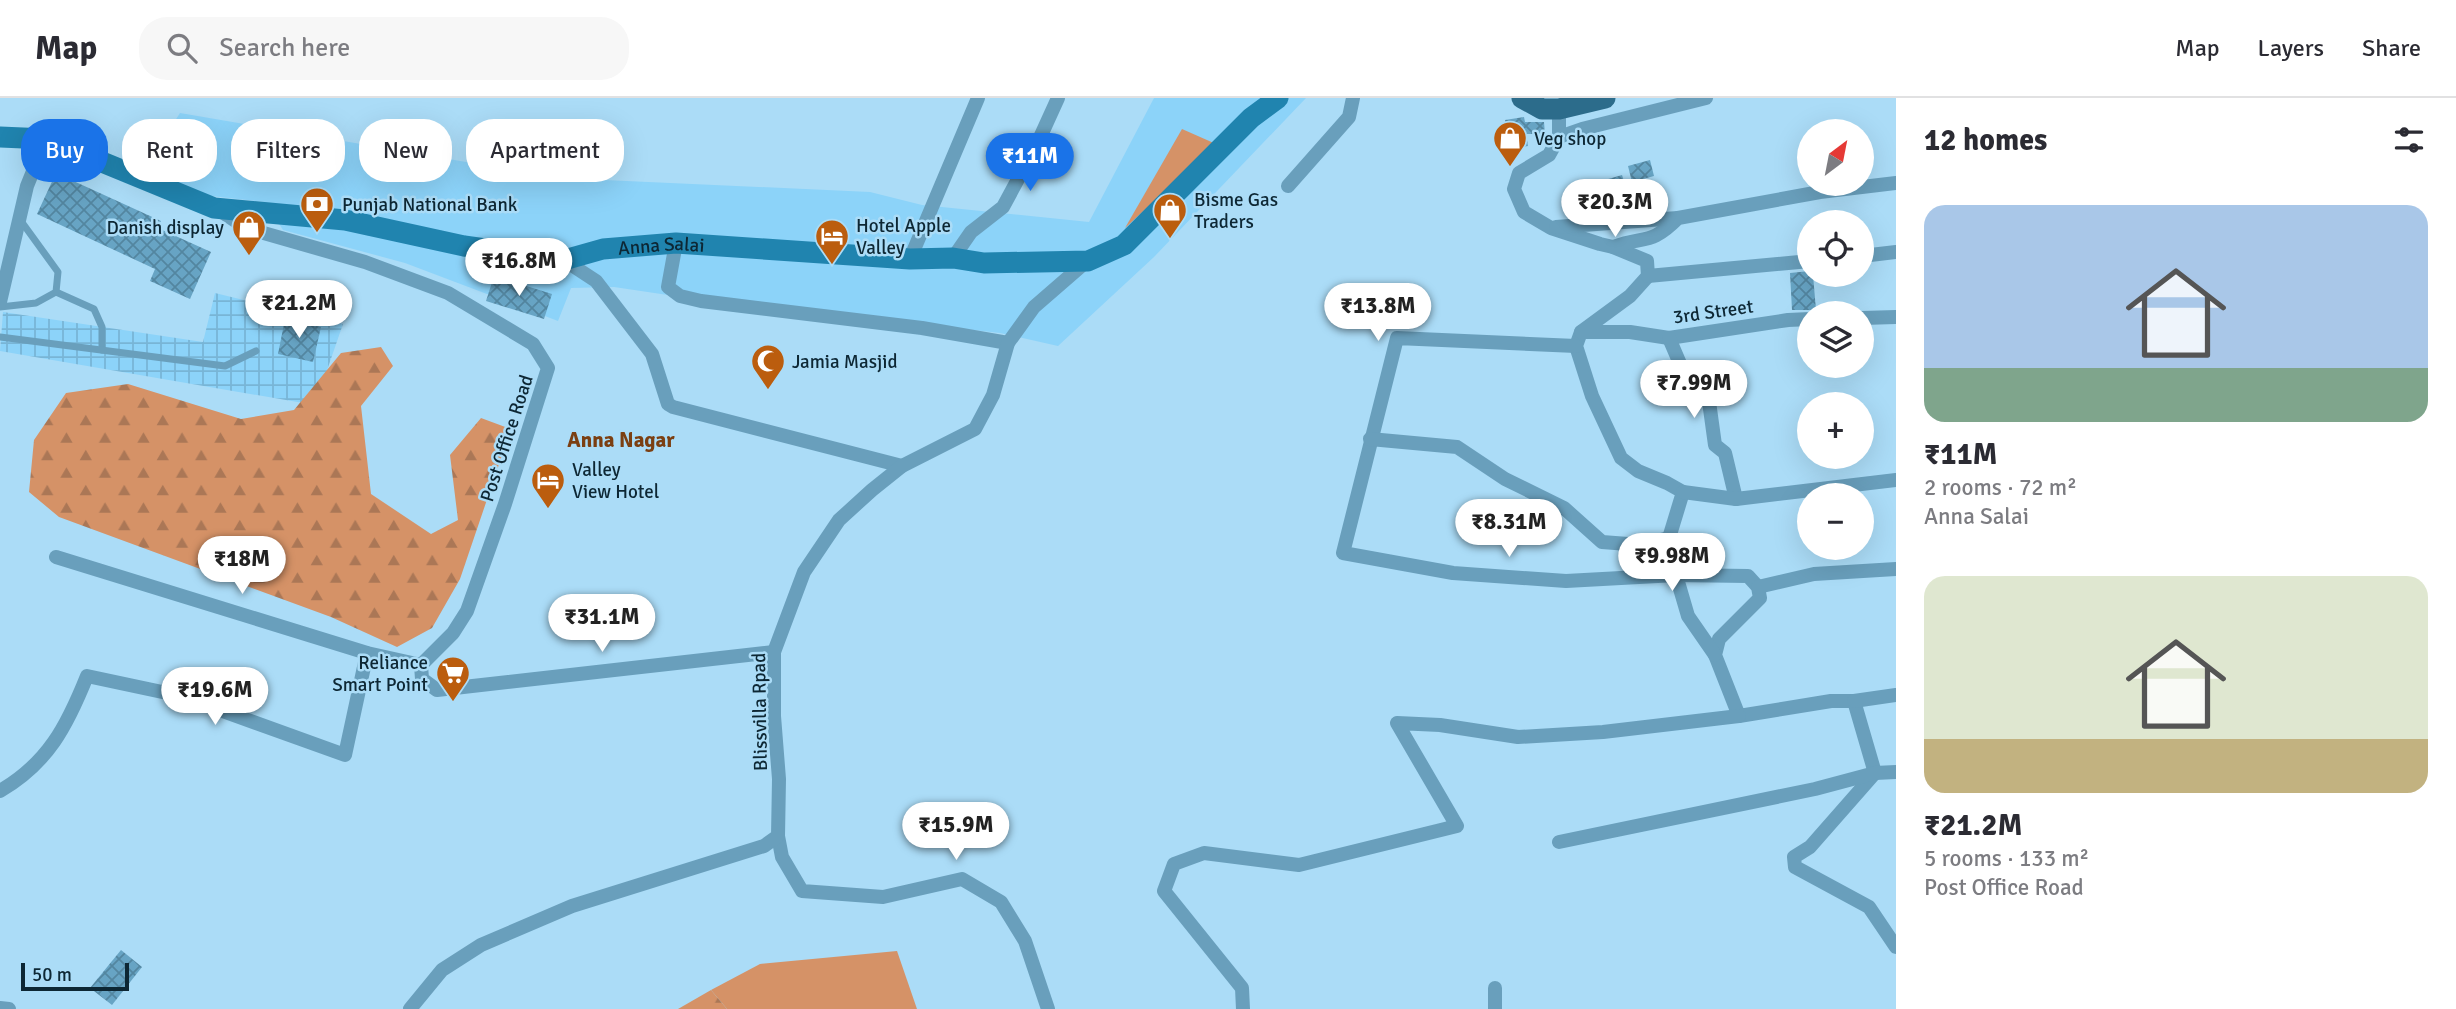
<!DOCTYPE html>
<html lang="en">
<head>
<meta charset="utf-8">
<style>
	body { margin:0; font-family:Signika,sans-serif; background:#f7f7f7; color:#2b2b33; height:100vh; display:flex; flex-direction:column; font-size:26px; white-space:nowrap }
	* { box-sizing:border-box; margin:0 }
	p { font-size:23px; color:#7c7c81 }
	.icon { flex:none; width:38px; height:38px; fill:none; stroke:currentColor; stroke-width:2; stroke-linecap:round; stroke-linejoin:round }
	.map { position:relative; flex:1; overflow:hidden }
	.panel { display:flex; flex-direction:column; background:#fff; width:560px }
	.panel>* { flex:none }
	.guide { position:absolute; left:21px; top:21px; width:665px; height:63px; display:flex; gap:14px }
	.needle { width:46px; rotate:32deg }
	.tools { position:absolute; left:1797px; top:21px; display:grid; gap:14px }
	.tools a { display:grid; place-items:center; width:77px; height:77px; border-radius:50%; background:#fff; box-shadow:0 7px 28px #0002; font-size:35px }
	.scale { position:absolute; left:21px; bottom:18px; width:108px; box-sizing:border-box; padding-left:7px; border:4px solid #0d2734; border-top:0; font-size:19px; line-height:24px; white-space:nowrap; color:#0d2734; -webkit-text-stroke:5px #abdcf7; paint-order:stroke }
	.price { position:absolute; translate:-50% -60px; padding:0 16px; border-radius:24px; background:#fff; color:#222; font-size:23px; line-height:46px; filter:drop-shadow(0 2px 4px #0008) }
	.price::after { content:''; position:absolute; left:50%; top:42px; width:21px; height:16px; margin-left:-10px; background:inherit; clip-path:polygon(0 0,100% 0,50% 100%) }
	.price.current { background:#1a73e8; color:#fff }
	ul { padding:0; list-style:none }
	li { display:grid; align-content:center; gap:14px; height:371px; padding:0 28px }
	li span { display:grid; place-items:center; height:217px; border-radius:21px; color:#555 }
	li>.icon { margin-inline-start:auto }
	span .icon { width:126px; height:126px; fill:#fffc; stroke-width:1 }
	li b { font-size:30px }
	h2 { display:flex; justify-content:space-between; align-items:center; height:84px; padding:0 28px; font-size:30px }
	.chip { padding:0 24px; border-radius:28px; background:#fff; box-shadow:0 7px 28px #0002; font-size:24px; line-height:63px }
	.chip.current { background:#1a73e8; color:#fff }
	header { display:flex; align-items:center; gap:42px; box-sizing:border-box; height:98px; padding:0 35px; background:#fff; border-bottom:2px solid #e1e1e2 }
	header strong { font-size:33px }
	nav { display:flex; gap:38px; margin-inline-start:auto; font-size:24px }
	.search { width:490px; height:63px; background:#f7f7f7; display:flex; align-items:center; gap:18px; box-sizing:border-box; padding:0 24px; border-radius:28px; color:#7c7c81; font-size:26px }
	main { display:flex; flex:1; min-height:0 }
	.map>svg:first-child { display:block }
	.built { fill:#8cd3f9 }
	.industrial { fill:url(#industrial-grid) }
	.green { fill:#d59267 }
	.forest { fill:url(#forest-firs) }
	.building { fill:url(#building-cross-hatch) }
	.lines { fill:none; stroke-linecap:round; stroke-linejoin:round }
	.lane { stroke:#699fbc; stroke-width:7 }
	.street { stroke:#699fbc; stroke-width:14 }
	.secondary { stroke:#2084af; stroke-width:21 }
	.primary { stroke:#2c6c8b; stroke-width:21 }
	.labels { text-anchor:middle; stroke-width:5; stroke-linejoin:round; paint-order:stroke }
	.poi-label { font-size:19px; fill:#0d2734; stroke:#abdcf7; text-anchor:start }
	.street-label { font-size:19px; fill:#0d2734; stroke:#abdcf7 }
	.neighbourhood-label { font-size:21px; font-weight:bold; fill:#7b3f12; stroke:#abdcf7 }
</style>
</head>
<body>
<header>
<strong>Map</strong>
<div class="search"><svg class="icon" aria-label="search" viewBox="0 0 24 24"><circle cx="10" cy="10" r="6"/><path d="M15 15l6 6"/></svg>Search here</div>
<nav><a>Map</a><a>Layers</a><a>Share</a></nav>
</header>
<main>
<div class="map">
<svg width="1896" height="911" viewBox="0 0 1896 911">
	<defs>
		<pattern id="industrial-grid" width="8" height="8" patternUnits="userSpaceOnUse" patternTransform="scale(1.75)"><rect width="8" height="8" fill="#8cd3f9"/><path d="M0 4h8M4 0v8" fill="none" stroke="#78b5d6"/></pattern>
		<pattern id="forest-firs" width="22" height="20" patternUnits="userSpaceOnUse" patternTransform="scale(1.75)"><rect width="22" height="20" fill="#d59267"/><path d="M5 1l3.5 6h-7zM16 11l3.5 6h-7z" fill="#ab7756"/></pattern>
		<pattern id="building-cross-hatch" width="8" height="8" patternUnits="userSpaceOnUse" patternTransform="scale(1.75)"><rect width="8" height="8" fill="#67a4c4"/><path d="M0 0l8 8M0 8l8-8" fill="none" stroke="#5386a0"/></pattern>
	</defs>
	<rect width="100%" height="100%" fill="#abdcf7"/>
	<!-- built -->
	<polygon class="built" points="1154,0 1306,0 1154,159 1058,248 1000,235 688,200 614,189 571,190 558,223 405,165 283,132 265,104 211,98 143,73 180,15 560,80 870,94 922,107 1089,124"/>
	<!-- industrial -->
	<polygon class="industrial" points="215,195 343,226 315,307 0,253 3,214 203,244"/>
	<!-- green -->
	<g class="green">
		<polygon points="1182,31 1216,46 1125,130"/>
		<polygon points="897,853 917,911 727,911 711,892 760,866"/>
	</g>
	<!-- forest -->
	<g class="forest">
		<polygon points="381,249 393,268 361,308 371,396 431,436 458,422 450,357 481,320 511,331 460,481 432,530 397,549 331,519 59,419 29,394 34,342 66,295 128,286 241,321 294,312 341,255"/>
		<polygon points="711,892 727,911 678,911"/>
	</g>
	<!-- building -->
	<g class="building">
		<polygon points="1524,19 1525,24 1544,24 1545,36 1526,36 1528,48 1509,51 1505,22"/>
		<polygon points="1650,62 1654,78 1632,84 1628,68"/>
		<polygon points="56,75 161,123 158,130 211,154 190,201 150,183 155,171 37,116"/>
		<polygon points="1622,77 1631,106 1600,115 1591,86"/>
		<polygon points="1810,173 1810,177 1813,177 1816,212 1792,212 1790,175"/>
		<polygon points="494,178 552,196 544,221 486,203"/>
		<polygon points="285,221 321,229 313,264 278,256"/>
		<polygon points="121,852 142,869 112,907 90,890"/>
	</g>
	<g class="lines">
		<!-- lane -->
		<g class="lane">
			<polyline points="56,194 94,211 102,229 102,252"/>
			<polyline points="0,209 36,205 56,194 58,174 21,123"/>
			<polyline points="0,239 225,268 256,253"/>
		</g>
		<!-- street -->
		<g class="street">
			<polyline points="1559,11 1559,39 1549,57 1519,75 1514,91 1524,114 1551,130 1600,146 1613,149 1647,163 1648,178 1630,198 1581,234 1576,248 1592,298 1621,360 1638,373 1667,385 1683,394 1669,440 1676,477 1748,478 1758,489 1760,500 1719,541 1715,557 1739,618 1831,603 1854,603 1875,675 1810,749 1794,759 1795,769 1869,809 1896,849"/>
			<polyline points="1559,39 1582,31 1706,0"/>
			<polyline points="1288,88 1349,19 1353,0"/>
			<polyline points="219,112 246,130 365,164 448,195 533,246 548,270 505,406 467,513 453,535 421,567"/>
			<polyline points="1556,129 1678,120"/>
			<polyline points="676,145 668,189 680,198 701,203 922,230 1008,245"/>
			<path d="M1613,149C1646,137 1650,148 1678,120L1820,94L1896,85"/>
			<polyline points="1862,158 1896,154"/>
			<polyline points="953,160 971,134 1003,109 1038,44 1058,0"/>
			<polyline points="910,161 978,0"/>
			<polyline points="564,162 596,183 652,256 668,306 673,309 902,368"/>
			<polyline points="1648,178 1810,163"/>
			<polyline points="0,204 27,88 46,41"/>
			<polyline points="1862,220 1896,219"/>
			<polyline points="1581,234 1630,234 1669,240 1788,222 1810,221"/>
			<polyline points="1669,240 1681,268 1707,289 1715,347 1725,355 1736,401"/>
			<polyline points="1576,248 1397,240 1343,455 1453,475 1566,483 1676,477 1688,518 1715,557"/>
			<polyline points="1370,341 1457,349 1505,381 1564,410 1602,444 1641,447 1669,440"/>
			<polyline points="1683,394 1736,401 1896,382"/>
			<polyline points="56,459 367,555 421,567"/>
			<polyline points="1758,489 1814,476 1896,471"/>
			<polyline points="421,567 422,581 437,592 774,554"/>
			<polyline points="1854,603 1896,597"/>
			<path d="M0,693C48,665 67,628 87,578L181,598L345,657L367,555"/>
			<polyline points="778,738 782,759 802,793 883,799 962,781 1001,804 1025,843 1048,911"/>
			<polyline points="1559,744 1815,691 1875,675 1896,674"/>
			<polyline points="0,910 9,911"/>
			<polyline points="410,911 442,872 481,847 572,808 764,748 778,738 779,681 774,618 774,554 804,474 839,422 872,392 902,368 975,331 993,297 1008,245 1034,209 1087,163"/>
			<polyline points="1243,911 1242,890 1164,793 1174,766 1204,755 1299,767 1457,728 1397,625 1440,627 1518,639 1603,634 1739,618"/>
			<polyline points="1495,911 1495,890"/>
		</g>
		<!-- secondary -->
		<path class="secondary" id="s1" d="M0,39L46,41L214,110L345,122L464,148L564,162L603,151L676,145L910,161L953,160L984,165L1088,163L1124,147L1251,20L1278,0"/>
		<!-- primary -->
		<polyline class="primary" points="1522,0 1542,11 1559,11 1605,0"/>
	</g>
	<!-- icons -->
	<defs>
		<g id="shop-pin" transform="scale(1.75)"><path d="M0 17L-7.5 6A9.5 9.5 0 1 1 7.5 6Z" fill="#bb5d0e" stroke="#abdcf7"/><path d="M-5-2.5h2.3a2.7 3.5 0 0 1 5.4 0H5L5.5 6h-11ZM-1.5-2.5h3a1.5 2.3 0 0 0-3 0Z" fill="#fff"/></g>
		<g id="bank-pin" transform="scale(1.75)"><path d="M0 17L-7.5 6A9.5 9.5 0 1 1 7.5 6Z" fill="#bb5d0e" stroke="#abdcf7"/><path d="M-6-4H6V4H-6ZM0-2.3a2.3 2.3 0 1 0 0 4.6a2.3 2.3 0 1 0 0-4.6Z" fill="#fff"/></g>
		<g id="hotel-pin" transform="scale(1.75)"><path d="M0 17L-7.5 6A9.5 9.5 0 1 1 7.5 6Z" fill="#bb5d0e" stroke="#abdcf7"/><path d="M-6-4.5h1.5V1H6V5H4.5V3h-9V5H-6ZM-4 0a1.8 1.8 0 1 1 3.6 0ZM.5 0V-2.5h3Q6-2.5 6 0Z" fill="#fff"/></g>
		<g id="mosque-pin" transform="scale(1.75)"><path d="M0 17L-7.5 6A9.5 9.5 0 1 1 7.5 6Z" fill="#bb5d0e" stroke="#abdcf7"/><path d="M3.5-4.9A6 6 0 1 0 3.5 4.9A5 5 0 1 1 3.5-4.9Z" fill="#fff"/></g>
		<g id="supermarket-pin" transform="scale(1.75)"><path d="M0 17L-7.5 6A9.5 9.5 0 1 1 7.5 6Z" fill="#bb5d0e" stroke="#abdcf7"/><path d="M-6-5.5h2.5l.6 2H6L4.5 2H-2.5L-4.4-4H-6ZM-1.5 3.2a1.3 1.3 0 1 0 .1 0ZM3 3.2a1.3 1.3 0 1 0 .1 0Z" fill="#fff"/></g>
	</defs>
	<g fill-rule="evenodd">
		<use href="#shop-pin" x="1510" y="40"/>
		<use href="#bank-pin" x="317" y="106"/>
		<use href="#shop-pin" x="1170" y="112"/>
		<use href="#shop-pin" x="249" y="129"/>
		<use href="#hotel-pin" x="832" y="138"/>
		<use href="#mosque-pin" x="768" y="263"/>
		<use href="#hotel-pin" x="548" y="382"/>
		<use href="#supermarket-pin" x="453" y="575"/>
	</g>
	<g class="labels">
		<!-- poi labels -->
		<g class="poi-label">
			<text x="1534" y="47">Veg shop</text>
			<text x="1194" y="108">Bisme Gas<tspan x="1194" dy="22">Traders</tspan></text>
			<text x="342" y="113">Punjab National Bank</text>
			<text x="856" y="134">Hotel Apple<tspan x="856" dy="22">Valley</tspan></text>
			<text x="224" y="136" text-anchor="end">Danish display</text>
			<text x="792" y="270">Jamia Masjid</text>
			<text x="572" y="378">Valley<tspan x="572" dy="22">View Hotel</tspan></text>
			<text x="428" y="571" text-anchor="end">Reliance<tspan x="428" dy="22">Smart Point</tspan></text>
		</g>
		<!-- street labels -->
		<g class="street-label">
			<text dy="7" stroke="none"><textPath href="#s1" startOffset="681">Anna Salai</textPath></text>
			<text transform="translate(1713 213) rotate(-8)" y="7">3rd Street</text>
			<text transform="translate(506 340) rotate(-72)" y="7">Post Office Road</text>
			<text transform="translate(759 614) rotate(-91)" y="7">Blissvilla Rpad</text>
		</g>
		<!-- neighbourhood labels -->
		<g class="neighbourhood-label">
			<text x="621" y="349">Anna Nagar</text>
		</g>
	</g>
</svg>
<div class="tools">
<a><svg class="needle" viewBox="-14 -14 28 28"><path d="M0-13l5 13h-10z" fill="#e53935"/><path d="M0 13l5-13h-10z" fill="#7c7c81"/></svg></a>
<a><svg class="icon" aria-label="locate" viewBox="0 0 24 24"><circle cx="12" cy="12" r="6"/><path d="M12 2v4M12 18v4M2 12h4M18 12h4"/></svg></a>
<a><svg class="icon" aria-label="layers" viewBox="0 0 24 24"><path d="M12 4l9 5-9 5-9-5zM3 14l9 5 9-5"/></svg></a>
<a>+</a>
<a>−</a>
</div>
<div class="scale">50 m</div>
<b class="price current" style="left:1030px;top:95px">₹11M</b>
<b class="price" style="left:1615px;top:141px">₹20.3M</b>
<b class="price" style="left:519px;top:200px">₹16.8M</b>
<b class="price" style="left:299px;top:242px">₹21.2M</b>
<b class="price" style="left:1378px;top:245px">₹13.8M</b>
<b class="price" style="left:1694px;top:322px">₹7.99M</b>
<b class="price" style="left:1509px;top:461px">₹8.31M</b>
<b class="price" style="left:1672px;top:495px">₹9.98M</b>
<b class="price" style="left:242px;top:498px">₹18M</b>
<b class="price" style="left:602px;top:556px">₹31.1M</b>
<b class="price" style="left:215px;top:629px">₹19.6M</b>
<b class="price" style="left:956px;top:764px">₹15.9M</b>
<div class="guide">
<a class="chip current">Buy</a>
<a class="chip">Rent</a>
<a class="chip">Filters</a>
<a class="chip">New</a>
<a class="chip">Apartment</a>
</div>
</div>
<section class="panel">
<h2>12 homes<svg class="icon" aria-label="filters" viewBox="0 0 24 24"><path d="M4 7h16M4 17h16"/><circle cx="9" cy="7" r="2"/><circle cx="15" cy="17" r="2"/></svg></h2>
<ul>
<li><span style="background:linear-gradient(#a9c7e8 75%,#7fa58c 0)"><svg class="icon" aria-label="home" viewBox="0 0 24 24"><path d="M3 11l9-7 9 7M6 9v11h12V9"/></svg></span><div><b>₹11M</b><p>2 rooms · 72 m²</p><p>Anna Salai</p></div></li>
<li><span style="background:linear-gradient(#dfe7d0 75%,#c2b280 0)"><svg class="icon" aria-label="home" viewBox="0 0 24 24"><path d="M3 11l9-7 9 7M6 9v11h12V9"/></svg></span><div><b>₹21.2M</b><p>5 rooms · 133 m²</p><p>Post Office Road</p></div></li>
</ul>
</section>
</main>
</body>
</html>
